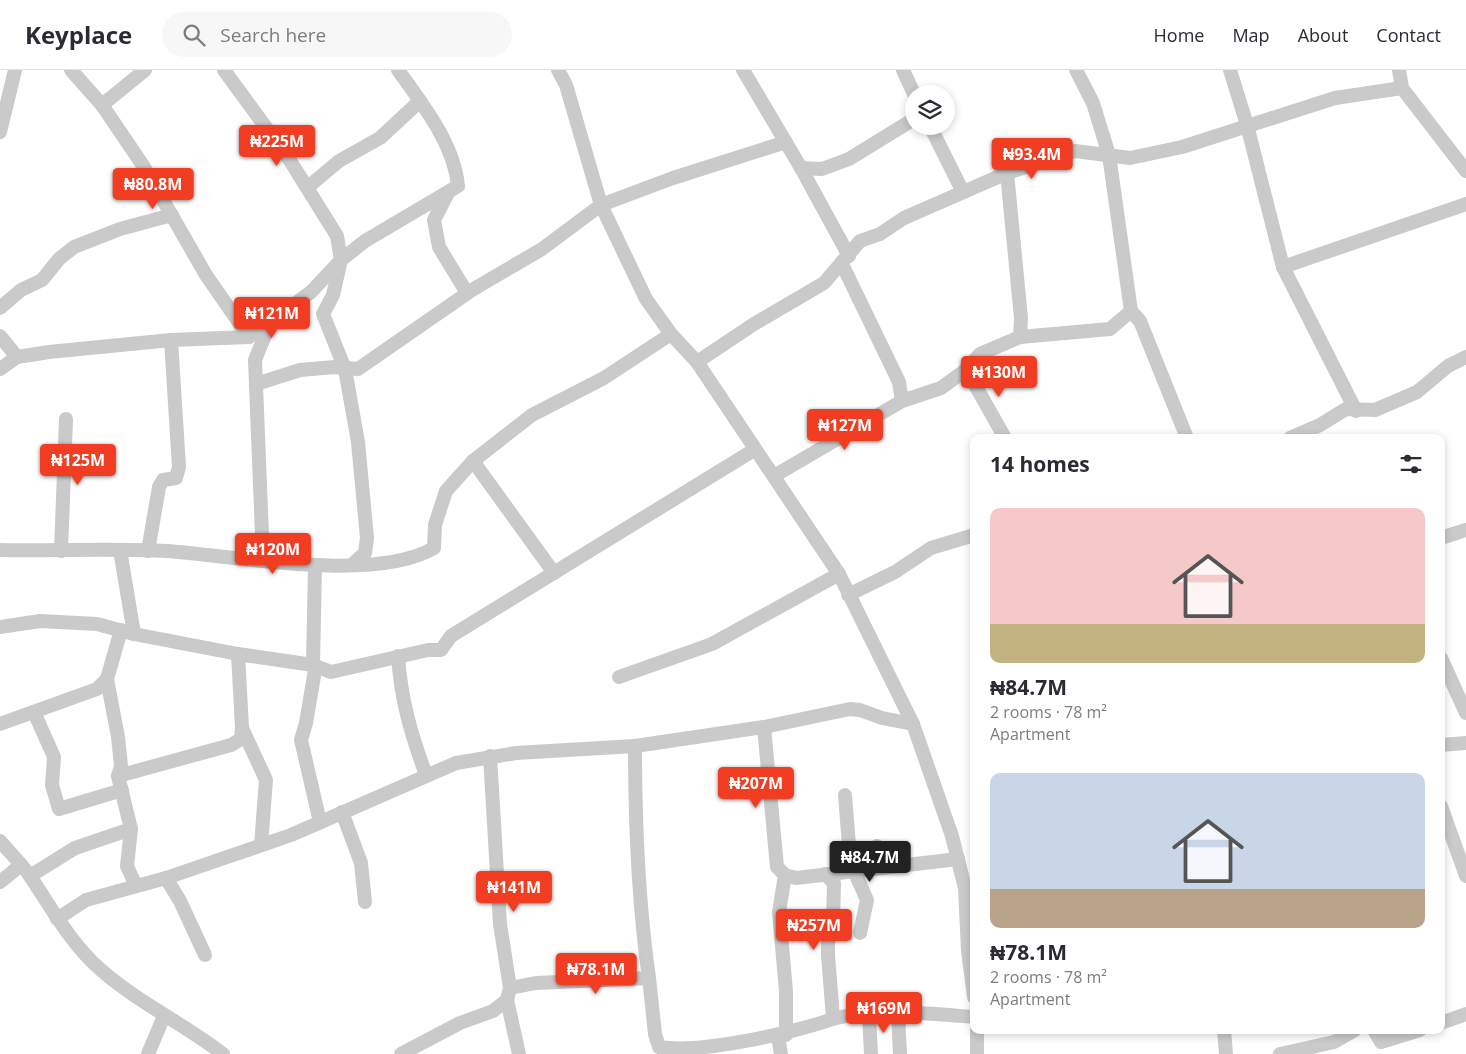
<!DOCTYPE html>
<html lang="en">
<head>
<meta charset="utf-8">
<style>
	body { margin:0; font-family:"Open Sans",sans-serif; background:#f7f7f7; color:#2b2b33; height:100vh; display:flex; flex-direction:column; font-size:19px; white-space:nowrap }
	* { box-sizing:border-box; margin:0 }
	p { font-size:16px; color:#7c7c81 }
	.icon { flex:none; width:28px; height:28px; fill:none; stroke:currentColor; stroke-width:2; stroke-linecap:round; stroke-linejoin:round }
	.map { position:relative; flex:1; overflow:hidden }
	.panel { position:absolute; left:970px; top:364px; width:475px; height:600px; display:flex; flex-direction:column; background:#fff; border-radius:10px; box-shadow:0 2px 8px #0003 }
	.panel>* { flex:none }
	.tools { position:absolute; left:905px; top:15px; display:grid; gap:10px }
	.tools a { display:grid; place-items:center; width:50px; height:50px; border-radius:50%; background:#fff; box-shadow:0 2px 8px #0003; font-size:25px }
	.price { position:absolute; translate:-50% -42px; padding:0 11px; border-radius:5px; background:#f13e22; color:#fff; font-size:16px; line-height:32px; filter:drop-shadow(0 1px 2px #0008) }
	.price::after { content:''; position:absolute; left:50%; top:30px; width:15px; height:11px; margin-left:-8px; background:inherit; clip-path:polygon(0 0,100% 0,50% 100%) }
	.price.current { background:#222; color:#fff }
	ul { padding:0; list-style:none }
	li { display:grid; align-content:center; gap:10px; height:265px; padding:0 20px }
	li span { display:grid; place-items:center; height:155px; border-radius:10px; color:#555 }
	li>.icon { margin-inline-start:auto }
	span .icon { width:90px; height:90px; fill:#fffc; stroke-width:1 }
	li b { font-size:21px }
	h2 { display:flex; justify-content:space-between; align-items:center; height:60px; padding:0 20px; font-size:21px }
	header { display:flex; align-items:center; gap:30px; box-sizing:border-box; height:70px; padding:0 25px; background:#fff; border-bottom:1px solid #e1e1e2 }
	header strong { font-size:24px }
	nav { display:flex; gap:28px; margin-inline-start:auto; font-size:18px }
	.search { width:350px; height:45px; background:#f7f7f7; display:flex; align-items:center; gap:12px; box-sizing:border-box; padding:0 18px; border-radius:28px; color:#7c7c81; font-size:19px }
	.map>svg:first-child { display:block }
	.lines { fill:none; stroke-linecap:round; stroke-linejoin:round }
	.minor { stroke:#cacaca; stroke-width:14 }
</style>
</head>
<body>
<header>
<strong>Keyplace</strong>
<div class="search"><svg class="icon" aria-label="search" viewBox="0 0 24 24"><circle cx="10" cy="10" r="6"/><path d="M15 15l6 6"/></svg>Search here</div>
<nav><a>Home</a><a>Map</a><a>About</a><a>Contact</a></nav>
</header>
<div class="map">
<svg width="1466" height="984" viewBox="0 0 1466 984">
	<rect width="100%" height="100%" fill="#fff"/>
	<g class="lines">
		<!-- minor -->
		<g class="minor">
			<polyline points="71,0 102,35 144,97 206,205 249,267"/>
			<polyline points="224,0 289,89 337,166 341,190 333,225 323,244 345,299 358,372 367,468 365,483 353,494"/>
			<polyline points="558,0 566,15 601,135 646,229 671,264 697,292 839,504 913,654 952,766 965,818 968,881 974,927"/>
			<polyline points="743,0 801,98 849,186"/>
			<polyline points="903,0 914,24"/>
			<polyline points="1076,0 1093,33 1109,85 1131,241 1140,251 1187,368"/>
			<polyline points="1230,0 1247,55 1283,197 1356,341"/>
			<polyline points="1399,0 1402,18 1466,101"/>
			<polyline points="102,35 145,0"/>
			<polyline points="930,56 963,122"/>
			<polyline points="0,62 15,0"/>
			<polyline points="801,98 822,99 849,89 914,49"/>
			<polyline points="1007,103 1021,248 1020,267"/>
			<polyline points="308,117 339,91 380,68 420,31"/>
			<polyline points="448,123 434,150 439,177 467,223"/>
			<polyline points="842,194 899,312 902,331"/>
			<polyline points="1283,197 1466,134"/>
			<polyline points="0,238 21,220 42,210 59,189 74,177 120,159 172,145"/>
			<polyline points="0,266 17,287"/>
			<polyline points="697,292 754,254 824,213 860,171 880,164 904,148 1007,103 1075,81 1130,88 1182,77 1335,28 1402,18"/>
			<path d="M0,299L17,287L49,282L171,270L249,267L311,222L341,190L365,171L458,116C454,73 422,34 398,0"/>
			<polyline points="966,299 1005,368"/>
			<polyline points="256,314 300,300 335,297 358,299 472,220 542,179 601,135 673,108 786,72"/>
			<polyline points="1290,368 1320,355 1346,339 1375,340 1417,322 1448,296 1466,287"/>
			<polyline points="473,391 554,503"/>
			<polyline points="774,406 902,331 941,318 963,302 980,284 1020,267 1110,259 1131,241"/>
			<polyline points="1441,468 1466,460"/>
			<path d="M0,480C56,481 112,478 167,481C236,486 375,513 434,478L435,455L446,421L473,391L532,345L604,308L671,264"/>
			<polyline points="120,480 134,564"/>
			<polyline points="61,481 66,349"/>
			<polyline points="148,481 159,417 163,410 176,408 179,397 171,270"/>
			<polyline points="263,490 255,290 270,253"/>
			<polyline points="315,496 313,595 315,600 306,653 301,670 320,752"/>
			<polyline points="848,525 895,502 931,478 974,465"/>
			<polyline points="0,557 40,551 97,554 134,564 238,584 313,595 331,602 428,580 441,580 451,566 754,380"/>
			<polyline points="238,584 242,658 266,710 261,775"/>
			<path d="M398,586C401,630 411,664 426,705"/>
			<polyline points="1441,588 1466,643"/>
			<polyline points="619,607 712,574 839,504"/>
			<polyline points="107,609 118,667 121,696 118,706 131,759 127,796 136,816"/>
			<polyline points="34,642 54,687 52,715 59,739 122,720"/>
			<polyline points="0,654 97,619 107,609 121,560"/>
			<polyline points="764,657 777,797 785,805 796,808 958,789"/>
			<polyline points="1441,675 1466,673"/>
			<path d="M635,676C635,754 638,831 649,908"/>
			<polyline points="118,706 231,675 241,669 242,658"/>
			<polyline points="845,725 851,801"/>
			<polyline points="1441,736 1466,806"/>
			<polyline points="342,742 361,793 365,832"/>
			<path d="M0,771C10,783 21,793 30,806C52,839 71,874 101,900C139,933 184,954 223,984"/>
			<polyline points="876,798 877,776"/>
			<polyline points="854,801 867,830 860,863"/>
			<polyline points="825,804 834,813 833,853 828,873 828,885 833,948"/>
			<polyline points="785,805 779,842 786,921 786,965"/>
			<polyline points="30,806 75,778 131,759"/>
			<polyline points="166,808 180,831 205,885"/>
			<polyline points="0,812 21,795"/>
			<polyline points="57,849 86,830 166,808 291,765 456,693 516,683 635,676 764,657 850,639 860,640 882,648 913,654"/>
			<path d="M510,918L536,913L649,908L655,964L659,977C700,984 792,963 833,949C840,946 849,946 856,945C895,940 935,944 974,947"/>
			<polyline points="507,930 519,984"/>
			<polyline points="898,943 900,984"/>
			<polyline points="869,944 871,984"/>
			<polyline points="1441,953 1466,944"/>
			<polyline points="977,960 977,984"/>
			<polyline points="1224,960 1226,984"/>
			<polyline points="1374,960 1381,972 1420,960"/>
			<polyline points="778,966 781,984"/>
			<polyline points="148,984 164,946"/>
			<polyline points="401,984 460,953 493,941 507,930 510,918 500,854 490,686"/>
			<polyline points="1280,984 1334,972 1355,960"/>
		</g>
	</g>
</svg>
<div class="tools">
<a><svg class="icon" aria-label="layers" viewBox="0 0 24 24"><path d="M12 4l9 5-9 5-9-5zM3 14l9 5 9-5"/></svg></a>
</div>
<b class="price" style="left:277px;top:97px">₦225M</b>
<b class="price" style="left:1032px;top:110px">₦93.4M</b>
<b class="price" style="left:153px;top:140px">₦80.8M</b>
<b class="price" style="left:272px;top:269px">₦121M</b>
<b class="price" style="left:999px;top:328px">₦130M</b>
<b class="price" style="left:845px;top:381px">₦127M</b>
<b class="price" style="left:78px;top:416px">₦125M</b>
<b class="price" style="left:273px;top:505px">₦120M</b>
<b class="price" style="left:756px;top:739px">₦207M</b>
<b class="price current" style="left:870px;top:813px">₦84.7M</b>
<b class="price" style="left:514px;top:843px">₦141M</b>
<b class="price" style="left:814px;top:881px">₦257M</b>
<b class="price" style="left:596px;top:925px">₦78.1M</b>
<b class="price" style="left:884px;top:964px">₦169M</b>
<section class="panel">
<h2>14 homes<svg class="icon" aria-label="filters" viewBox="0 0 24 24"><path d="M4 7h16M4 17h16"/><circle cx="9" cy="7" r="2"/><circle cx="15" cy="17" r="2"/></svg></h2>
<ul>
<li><span style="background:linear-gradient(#f6c9c9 75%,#c2b280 0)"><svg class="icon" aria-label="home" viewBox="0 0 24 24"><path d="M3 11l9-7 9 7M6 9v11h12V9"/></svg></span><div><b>₦84.7M</b><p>2 rooms · 78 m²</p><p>Apartment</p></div></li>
<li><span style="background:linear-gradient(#c9d6e8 75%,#b9a48a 0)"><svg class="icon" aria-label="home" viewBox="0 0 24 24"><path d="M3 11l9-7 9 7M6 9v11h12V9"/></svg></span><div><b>₦78.1M</b><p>2 rooms · 78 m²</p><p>Apartment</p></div></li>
</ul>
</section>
</div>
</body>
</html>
